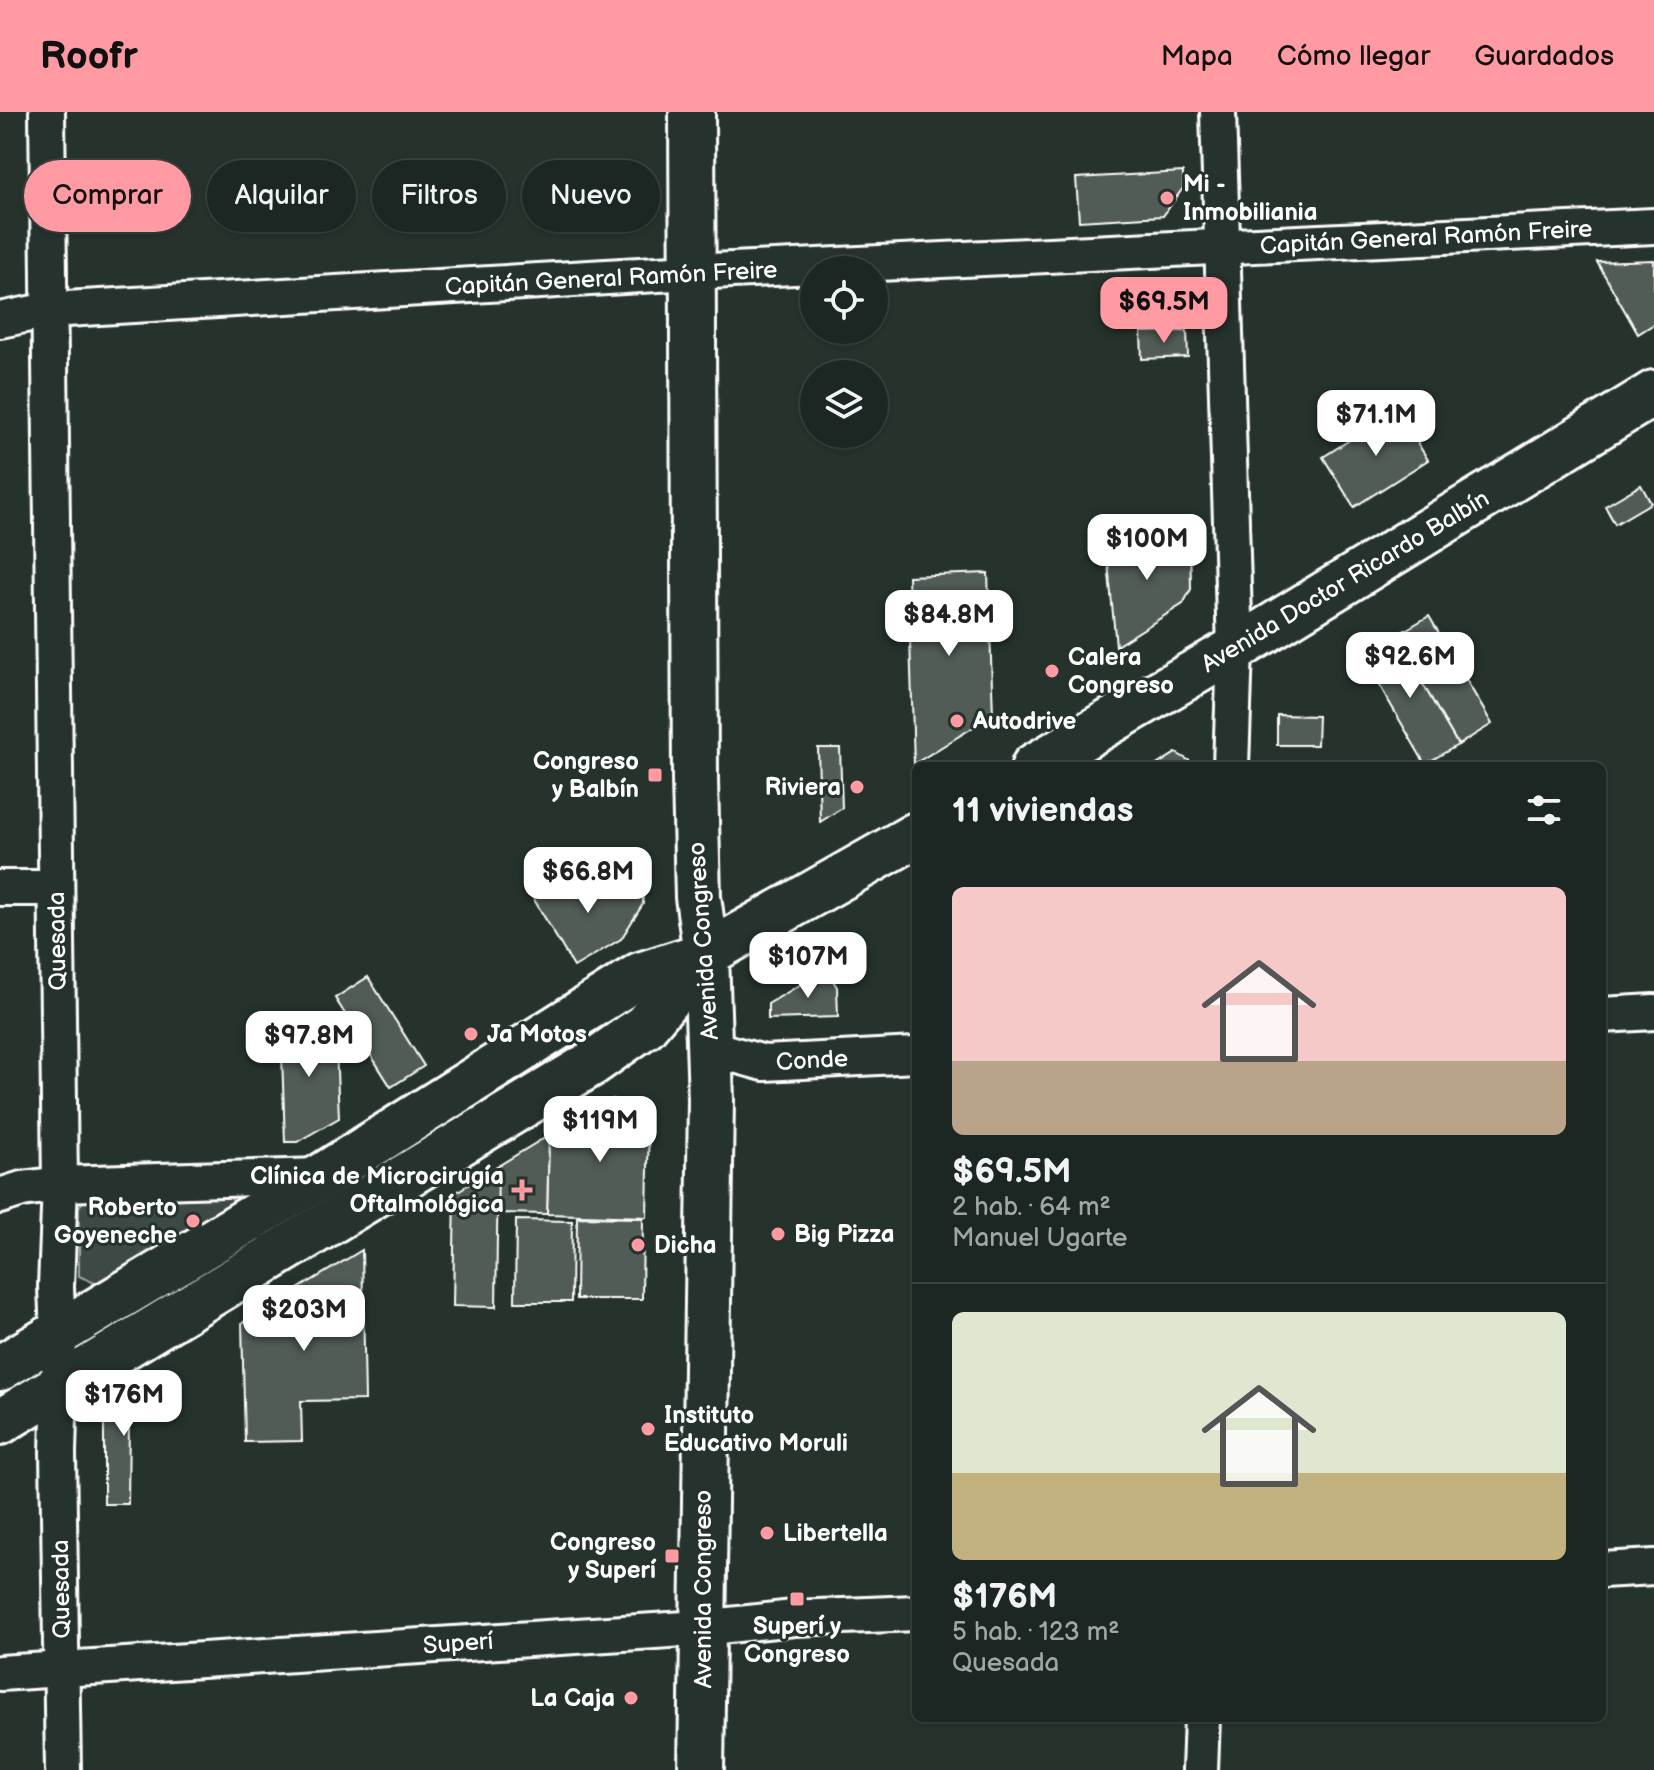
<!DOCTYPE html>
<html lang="es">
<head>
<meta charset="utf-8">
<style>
	body { margin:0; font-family:"Balsamiq Sans",sans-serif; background:#29322f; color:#f1f3f6; height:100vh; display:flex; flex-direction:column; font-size:30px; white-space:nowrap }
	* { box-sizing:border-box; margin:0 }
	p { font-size:26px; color:#a0a5a5 }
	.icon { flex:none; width:44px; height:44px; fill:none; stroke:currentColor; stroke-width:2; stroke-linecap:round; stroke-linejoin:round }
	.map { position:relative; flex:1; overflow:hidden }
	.panel { position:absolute; left:912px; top:650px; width:694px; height:960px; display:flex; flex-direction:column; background:#1c2622; border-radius:12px; box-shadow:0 2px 6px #0004,0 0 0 2px #3a4340 }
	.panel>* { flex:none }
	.top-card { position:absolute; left:24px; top:48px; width:760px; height:72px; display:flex; gap:16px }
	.tools { position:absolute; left:800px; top:144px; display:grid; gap:16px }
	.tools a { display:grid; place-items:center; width:88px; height:88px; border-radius:50%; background:#1c2622; box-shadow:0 2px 6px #0004,0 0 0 2px #3a4340; font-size:40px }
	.price { position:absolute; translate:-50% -68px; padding:0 18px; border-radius:16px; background:#fff; color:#222; font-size:26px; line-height:52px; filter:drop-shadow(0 2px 4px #0008) }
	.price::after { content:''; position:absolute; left:50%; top:48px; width:24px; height:18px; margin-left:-12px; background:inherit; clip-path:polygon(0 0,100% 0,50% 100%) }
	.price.current { background:#ff9aa2; color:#111 }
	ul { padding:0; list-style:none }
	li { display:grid; align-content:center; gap:16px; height:424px; padding:0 40px }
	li+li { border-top:2px solid #3a4340 }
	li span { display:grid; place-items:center; height:248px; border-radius:12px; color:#555 }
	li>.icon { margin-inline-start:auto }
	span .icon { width:144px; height:144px; fill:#fffc; stroke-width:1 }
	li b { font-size:34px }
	h2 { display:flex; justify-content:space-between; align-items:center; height:96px; padding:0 40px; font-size:34px }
	.pill { padding:0 28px; border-radius:36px; background:#1c2622; box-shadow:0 2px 6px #0004,0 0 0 2px #3a4340; font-size:28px; line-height:72px }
	.pill.current { background:#ff9aa2; color:#111 }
	header { display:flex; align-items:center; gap:48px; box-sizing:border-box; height:112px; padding:0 40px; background:#ff9aa2; color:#111 }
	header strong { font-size:38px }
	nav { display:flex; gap:44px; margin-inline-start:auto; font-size:28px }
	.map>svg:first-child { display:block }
	.green { fill:#3e4944; stroke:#9ea4a2; stroke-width:2 }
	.building { fill:#515c57; stroke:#fff; stroke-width:2 }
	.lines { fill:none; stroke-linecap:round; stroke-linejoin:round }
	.street-casing { stroke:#fff; stroke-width:40 }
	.secondary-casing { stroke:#fff; stroke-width:50 }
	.street { stroke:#26332d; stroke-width:34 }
	.secondary { stroke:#26332d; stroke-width:44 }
	.poi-dot { fill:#ff9aa2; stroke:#26332d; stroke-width:3 }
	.labels { text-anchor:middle; stroke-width:6; stroke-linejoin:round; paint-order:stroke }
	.poi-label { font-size:24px; font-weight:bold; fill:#fff; stroke:#26332d; text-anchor:start }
	.street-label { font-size:24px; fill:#fff; stroke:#26332d }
</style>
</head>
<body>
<header>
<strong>Roofr</strong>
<nav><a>Mapa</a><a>Cómo llegar</a><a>Guardados</a></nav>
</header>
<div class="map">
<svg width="1654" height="1658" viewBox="0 0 1654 1658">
	<rect width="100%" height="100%" fill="#26332d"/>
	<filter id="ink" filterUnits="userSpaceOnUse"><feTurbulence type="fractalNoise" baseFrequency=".0125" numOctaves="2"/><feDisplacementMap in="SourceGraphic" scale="16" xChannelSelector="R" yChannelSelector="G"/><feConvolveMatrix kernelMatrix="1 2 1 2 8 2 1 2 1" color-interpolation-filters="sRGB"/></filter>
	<g filter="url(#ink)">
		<!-- green -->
		<polygon class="green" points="219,1079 240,1093 99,1173 79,1164 79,1095 87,1084"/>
		<!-- building -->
		<g class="building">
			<polygon points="1183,60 1183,76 1163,104 1079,109 1076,66"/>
			<polygon points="1654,148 1654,212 1638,222 1597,150"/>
			<polygon points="1187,219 1188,245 1142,247 1141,220"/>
			<polygon points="1397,298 1428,348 1354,395 1323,345"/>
			<polygon points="1641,373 1651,391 1615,412 1605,394"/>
			<polygon points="1190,425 1191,477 1183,492 1116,534 1106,430"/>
			<polygon points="988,461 993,603 914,652 908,464"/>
			<polygon points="1429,504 1492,612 1458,633 1395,524"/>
			<polygon points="1395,524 1458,633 1425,652 1362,543"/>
			<polygon points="1277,603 1318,604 1317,633 1277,633"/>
			<polygon points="818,636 840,636 842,696 820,710"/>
			<polygon points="1176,641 1190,649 1190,654 1155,654"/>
			<polygon points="543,771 643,772 643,792 621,827 574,855 529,779"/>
			<polygon points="826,857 837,875 838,905 768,907 768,892"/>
			<polygon points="368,865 424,954 391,975 335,886"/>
			<polygon points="335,912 339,1006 297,1030 285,1030 281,914"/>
			<polygon points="613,987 649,1006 647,1105 547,1102 549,1023"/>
			<polygon points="549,1023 547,1102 496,1101 498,1054"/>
			<polygon points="498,1054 496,1195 453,1194 455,1081"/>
			<polygon points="577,1105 643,1106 642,1187 576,1187"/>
			<polygon points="516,1108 572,1109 571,1190 515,1190"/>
			<polygon points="362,1138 365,1288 301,1289 302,1329 245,1330 242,1211"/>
			<polygon points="157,1265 157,1308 129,1308 128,1392 104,1392 104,1296"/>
		</g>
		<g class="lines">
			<!-- street casing -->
			<g class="street-casing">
				<g id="street">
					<polyline points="47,0 60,1072 56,1175 60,1273 58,1340 63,1658"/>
					<polyline points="1218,0 1235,537 1231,654"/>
					<polyline points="0,208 49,198 691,160 1654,114"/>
					<polyline points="0,776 56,776"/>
					<polyline points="1602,903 1654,900"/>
					<polyline points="710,936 764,951 916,943"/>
					<polyline points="0,1084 22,1077 60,1072 321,1064"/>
					<polyline points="1602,1458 1654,1455"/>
					<polyline points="0,1561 701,1516 794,1506 916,1501"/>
					<polyline points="1200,1658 1202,1606"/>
				</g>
			</g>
			<!-- secondary casing -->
			<g class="secondary-casing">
				<g id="secondary">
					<polyline points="692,0 695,668 698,785 706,842 711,988 701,1658"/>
					<polyline points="1034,654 1235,537 1654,281"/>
					<polyline points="0,1256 322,1064 640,863 706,842 916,723"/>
					<polyline points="0,1310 591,952 645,914 706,842"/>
				</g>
			</g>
			<!-- street -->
			<use href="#street" class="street"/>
			<!-- secondary -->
			<use href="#secondary" class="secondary"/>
		</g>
	</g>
	<!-- markers -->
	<g class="poi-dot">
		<circle cx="1167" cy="86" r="8"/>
		<circle cx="1052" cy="559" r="8"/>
		<circle cx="957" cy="609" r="8"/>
		<rect x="647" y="655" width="16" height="16" rx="4"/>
		<circle cx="857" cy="675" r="8"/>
		<circle cx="471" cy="922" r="8"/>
		<path d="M518 1066h8v8h8v8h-8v8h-8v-8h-8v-8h8z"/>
		<circle cx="193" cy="1109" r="8"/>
		<circle cx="778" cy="1122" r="8"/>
		<circle cx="638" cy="1133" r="8"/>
		<circle cx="648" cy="1317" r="8"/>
		<circle cx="767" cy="1421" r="8"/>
		<rect x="664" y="1436" width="16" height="16" rx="4"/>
		<rect x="789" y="1479" width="16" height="16" rx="4"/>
		<circle cx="631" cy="1586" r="8"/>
	</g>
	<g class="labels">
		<!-- poi labels -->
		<g class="poi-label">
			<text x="1183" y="80">Mi -<tspan x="1183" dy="28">Inmobiliania</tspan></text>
			<text x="1068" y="553">Calera<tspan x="1068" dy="28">Congreso</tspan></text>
			<text x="973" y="617">Autodrive</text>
			<text x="639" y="657" text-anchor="end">Congreso<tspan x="639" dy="28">y Balbín</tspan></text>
			<text x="841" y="683" text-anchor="end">Riviera</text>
			<text x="487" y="930">Ja Motos</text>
			<text x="504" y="1072" text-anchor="end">Clínica de Microcirugía<tspan x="504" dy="28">Oftalmológica</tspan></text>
			<text x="177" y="1103" text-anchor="end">Roberto<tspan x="177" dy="28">Goyeneche</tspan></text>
			<text x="794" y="1130">Big Pizza</text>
			<text x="654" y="1141">Dicha</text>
			<text x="664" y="1311">Instituto<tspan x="664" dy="28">Educativo Moruli</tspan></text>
			<text x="783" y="1429">Libertella</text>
			<text x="656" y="1438" text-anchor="end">Congreso<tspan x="656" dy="28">y Superí</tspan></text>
			<text x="797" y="1522" text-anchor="middle">Superí y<tspan x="797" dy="28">Congreso</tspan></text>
			<text x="615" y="1594" text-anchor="end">La Caja</text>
		</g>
		<!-- street labels -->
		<g class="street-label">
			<text transform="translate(1426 125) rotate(-3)" y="8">Capitán General Ramón Freire</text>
			<text transform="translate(611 166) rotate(-3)" y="8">Capitán General Ramón Freire</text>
			<text transform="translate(1345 469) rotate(-31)" y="8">Avenida Doctor Ricardo Balbín</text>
			<text transform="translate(57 829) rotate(-91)" y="8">Quesada</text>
			<text transform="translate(703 829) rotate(-94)" y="8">Avenida Congreso</text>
			<text transform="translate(812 948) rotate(-3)" y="8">Conde</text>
			<text transform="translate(61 1477) rotate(-91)" y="8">Quesada</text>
			<text transform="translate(703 1477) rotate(-90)" y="8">Avenida Congreso</text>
			<text transform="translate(458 1531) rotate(-4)" y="8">Superí</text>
		</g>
	</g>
</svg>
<div class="tools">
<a><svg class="icon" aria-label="locate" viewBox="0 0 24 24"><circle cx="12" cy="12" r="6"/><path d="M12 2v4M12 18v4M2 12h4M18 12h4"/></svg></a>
<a><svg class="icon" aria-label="layers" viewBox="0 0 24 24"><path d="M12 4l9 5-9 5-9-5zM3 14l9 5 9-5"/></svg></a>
</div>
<b class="price current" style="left:1164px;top:233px">$69.5M</b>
<b class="price" style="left:1376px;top:346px">$71.1M</b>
<b class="price" style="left:1147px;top:470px">$100M</b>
<b class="price" style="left:949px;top:546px">$84.8M</b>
<b class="price" style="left:1410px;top:588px">$92.6M</b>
<b class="price" style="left:588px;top:803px">$66.8M</b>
<b class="price" style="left:808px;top:888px">$107M</b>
<b class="price" style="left:309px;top:967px">$97.8M</b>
<b class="price" style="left:600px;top:1052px">$119M</b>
<b class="price" style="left:304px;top:1241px">$203M</b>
<b class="price" style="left:124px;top:1326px">$176M</b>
<div class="top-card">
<a class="pill current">Comprar</a>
<a class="pill">Alquilar</a>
<a class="pill">Filtros</a>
<a class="pill">Nuevo</a>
</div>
<section class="panel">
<h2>11 viviendas<svg class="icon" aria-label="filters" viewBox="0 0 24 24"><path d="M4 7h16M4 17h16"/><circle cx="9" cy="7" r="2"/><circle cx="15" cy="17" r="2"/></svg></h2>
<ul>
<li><span style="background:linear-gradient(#f6c9c9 70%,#b9a48a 0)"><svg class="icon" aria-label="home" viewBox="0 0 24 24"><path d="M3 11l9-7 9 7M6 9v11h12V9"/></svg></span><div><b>$69.5M</b><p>2 hab. · 64 m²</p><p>Manuel Ugarte</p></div></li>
<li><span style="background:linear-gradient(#dfe7d0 65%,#c2b280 0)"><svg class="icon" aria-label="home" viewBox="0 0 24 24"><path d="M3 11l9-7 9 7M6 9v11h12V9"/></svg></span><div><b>$176M</b><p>5 hab. · 123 m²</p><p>Quesada</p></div></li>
</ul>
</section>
</div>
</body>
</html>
